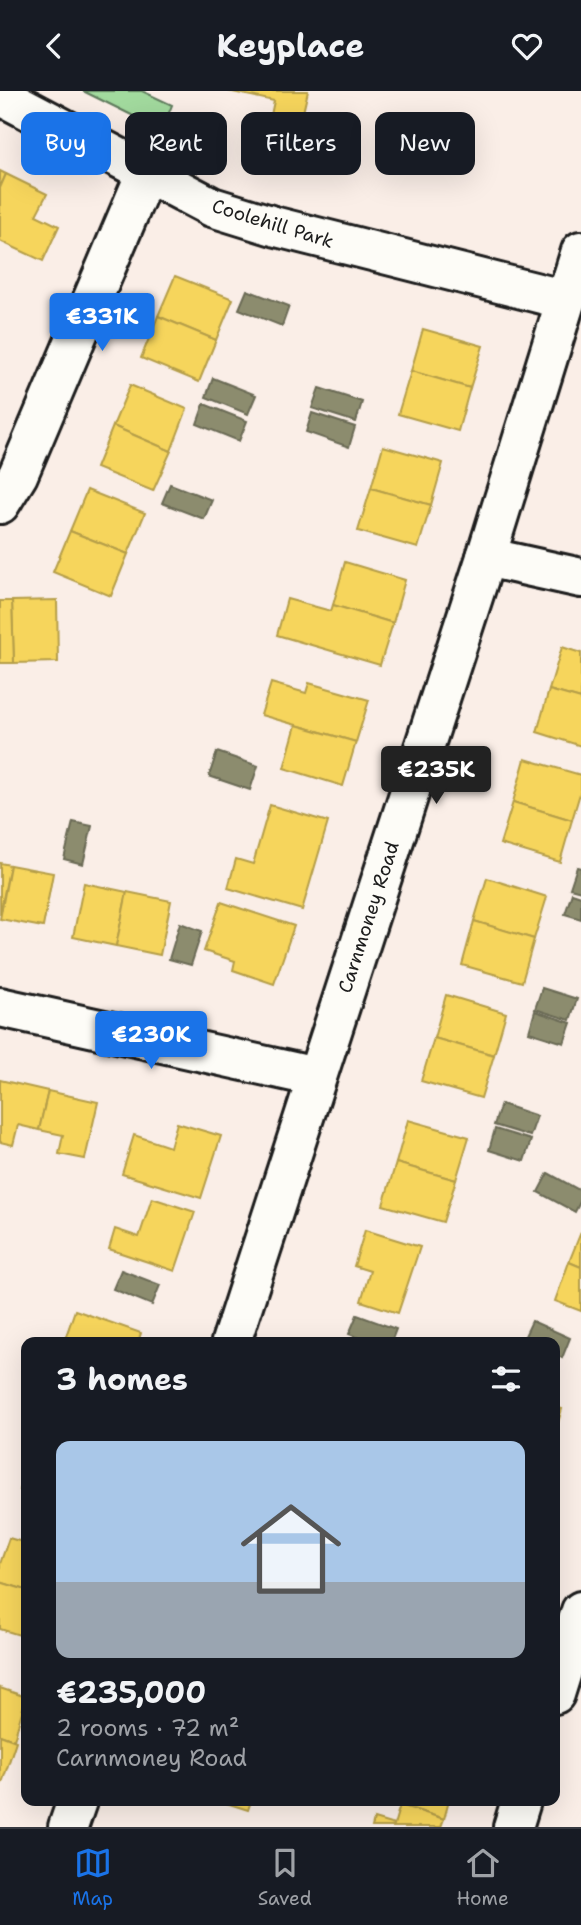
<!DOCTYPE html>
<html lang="en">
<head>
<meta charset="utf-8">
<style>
	body { margin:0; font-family:"Shantell Sans",sans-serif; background:#20242c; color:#f1f3f6; height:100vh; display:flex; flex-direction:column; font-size:26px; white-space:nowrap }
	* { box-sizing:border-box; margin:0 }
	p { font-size:23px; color:#9ea1a6 }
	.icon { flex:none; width:38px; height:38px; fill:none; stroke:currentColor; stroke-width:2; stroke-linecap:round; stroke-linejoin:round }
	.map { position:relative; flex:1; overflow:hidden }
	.drawer { position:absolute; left:21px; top:1246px; width:539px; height:469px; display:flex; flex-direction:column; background:#171b24; border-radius:14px; box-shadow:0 7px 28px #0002 }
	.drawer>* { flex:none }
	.guide { position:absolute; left:21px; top:21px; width:539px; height:63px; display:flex; gap:14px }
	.price { position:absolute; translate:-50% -60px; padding:0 16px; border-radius:7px; background:#1a73e8; color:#fff; font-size:23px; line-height:46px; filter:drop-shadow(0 2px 4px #0008) }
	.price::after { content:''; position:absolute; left:50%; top:42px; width:21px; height:16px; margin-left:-10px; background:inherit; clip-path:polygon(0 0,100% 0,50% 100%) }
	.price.on { background:#222; color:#fff }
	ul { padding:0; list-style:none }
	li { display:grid; align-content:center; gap:14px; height:371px; padding:0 35px }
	li span { display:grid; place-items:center; height:217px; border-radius:14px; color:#555 }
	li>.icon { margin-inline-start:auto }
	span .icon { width:126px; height:126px; fill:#fffc; stroke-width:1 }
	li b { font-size:30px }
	h2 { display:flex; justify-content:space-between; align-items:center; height:84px; padding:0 35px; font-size:30px }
	.tag { padding:0 24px; border-radius:14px; background:#171b24; box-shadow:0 7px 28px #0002; font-size:24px; line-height:63px }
	.tag.on { background:#1a73e8; color:#fff }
	header { display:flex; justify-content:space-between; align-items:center; height:91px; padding:0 35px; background:#171b24; font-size:32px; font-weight:700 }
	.menu { display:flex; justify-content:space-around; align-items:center; height:98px; border-top:2px solid #363941; background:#171b24; font-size:19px; color:#9ea1a6 }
	.menu a { display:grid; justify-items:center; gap:4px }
	.menu .on { color:#1a73e8 }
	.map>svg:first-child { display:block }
	.green { fill:#a2da9e; stroke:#5f7b5d; stroke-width:2 }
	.homes { fill:#f6d55c; stroke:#b59e49; stroke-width:2 }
	.industry { fill:#8c8c6e; stroke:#6a6a55; stroke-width:2 }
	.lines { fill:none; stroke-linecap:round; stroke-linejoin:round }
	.minor-casing { stroke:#1c1c1c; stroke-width:44 }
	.tertiary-casing { stroke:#1c1c1c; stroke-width:44 }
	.minor { stroke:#fdfcf7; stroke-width:38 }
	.tertiary { stroke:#fdfcf7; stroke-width:38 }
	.labels { text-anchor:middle; stroke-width:7; stroke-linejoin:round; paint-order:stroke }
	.street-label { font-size:19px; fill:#1c1c1c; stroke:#fdfcf7 }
</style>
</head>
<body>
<header><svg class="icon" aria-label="back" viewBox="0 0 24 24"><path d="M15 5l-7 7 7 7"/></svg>Keyplace<svg class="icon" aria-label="heart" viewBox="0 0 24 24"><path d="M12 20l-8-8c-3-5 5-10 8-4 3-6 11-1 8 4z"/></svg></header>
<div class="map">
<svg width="581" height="1736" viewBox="0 0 581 1736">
	<rect width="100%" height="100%" fill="#faeee7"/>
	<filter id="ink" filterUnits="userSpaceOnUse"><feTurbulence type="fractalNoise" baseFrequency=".0143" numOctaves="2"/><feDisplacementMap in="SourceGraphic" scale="14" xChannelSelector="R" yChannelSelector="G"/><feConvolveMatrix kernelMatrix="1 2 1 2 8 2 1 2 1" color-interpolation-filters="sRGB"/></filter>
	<g filter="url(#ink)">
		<!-- green -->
		<polygon class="green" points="83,0 142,0 172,14 162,39"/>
		<!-- homes -->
		<g class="homes">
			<polygon points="228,0 308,0 301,30 271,24 274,10"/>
			<polygon points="0,80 6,83 0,97"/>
			<polygon points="6,83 47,103 36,124 59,135 43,170 0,150 0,97"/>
			<polygon points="175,185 233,208 216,249 158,225"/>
			<polygon points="158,225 216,249 199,291 141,267"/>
			<polygon points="423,238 483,255 470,297 411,280"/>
			<polygon points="411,280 470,297 458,340 398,323"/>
			<polygon points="130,294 187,318 171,360 113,335"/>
			<polygon points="113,335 171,360 153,400 96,377"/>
			<polygon points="383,355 443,372 431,414 371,397"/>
			<polygon points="371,397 431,414 418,457 358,440"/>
			<polygon points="87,399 145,422 128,463 70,440"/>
			<polygon points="70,440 128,463 111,505 53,481"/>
			<polygon points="345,471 405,489 393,532 333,514"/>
			<polygon points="287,508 331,520 333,514 393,532 380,574 277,544"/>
			<polygon points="57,509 58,571 14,572 12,510"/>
			<polygon points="0,510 12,510 14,572 0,572"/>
			<polygon points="562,556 581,562 581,608 549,599"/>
			<polygon points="271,592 306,602 309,592 369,609 356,651 261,624"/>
			<polygon points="549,599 581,608 581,655 537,641"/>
			<polygon points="296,634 356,651 343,695 284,677"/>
			<polygon points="525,668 581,684 581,699 572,729 513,711"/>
			<polygon points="513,711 572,729 560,771 500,753"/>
			<polygon points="270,714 328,731 302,819 228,797 236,768 253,773"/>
			<polygon points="0,772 10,774 0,823"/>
			<polygon points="10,774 53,782 43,836 0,828"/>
			<polygon points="487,787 547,806 534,848 474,830"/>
			<polygon points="84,792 127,801 116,855 73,846"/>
			<polygon points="127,801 171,810 160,864 116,855"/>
			<polygon points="221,811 294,835 274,893 233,879 235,870 204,860"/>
			<polygon points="474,830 534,848 522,891 462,874"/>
			<polygon points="446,904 506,922 494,964 434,947"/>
			<polygon points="434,947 494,964 481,1007 421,990"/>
			<polygon points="0,989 48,1000 39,1039 18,1034 13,1054 0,1051"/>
			<polygon points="48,1000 98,1011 85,1068 59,1063 63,1044 39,1039"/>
			<polygon points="408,1029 469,1046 456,1089 396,1072"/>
			<polygon points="177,1032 221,1045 201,1107 122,1083 134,1044 170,1056"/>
			<polygon points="396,1072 456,1089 443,1131 383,1114"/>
			<polygon points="152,1107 195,1121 175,1180 109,1158 115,1138 139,1146"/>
			<polygon points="365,1139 420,1156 398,1222 361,1210 370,1180 354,1175"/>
			<polygon points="581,1141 581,1176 569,1171"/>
			<polygon points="569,1171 581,1176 581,1220 555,1210"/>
			<polygon points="75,1219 141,1242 138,1251 64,1251"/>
			<polygon points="555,1316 562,1318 555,1342"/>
			<polygon points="26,1380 26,1401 20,1399"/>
			<polygon points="9,1447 26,1452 26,1499 0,1491 0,1473"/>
			<polygon points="0,1491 26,1499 26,1546 0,1538"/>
			<polygon points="0,1597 26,1606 14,1649 0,1644"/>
			<polygon points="0,1644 16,1650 2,1692 0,1691"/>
			<polygon points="220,1710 251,1710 248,1719"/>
			<polygon points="402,1710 449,1710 444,1728 400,1714"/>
			<polygon points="400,1714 444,1728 441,1736 372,1736 374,1728 394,1734"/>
		</g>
		<!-- industry -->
		<g class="industry">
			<polygon points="247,199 289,215 282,235 239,218"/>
			<polygon points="213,287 256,304 248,323 206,306"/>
			<polygon points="319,297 362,311 356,331 312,317"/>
			<polygon points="204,313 247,330 239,350 197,333"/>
			<polygon points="312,322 355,336 349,356 306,341"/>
			<polygon points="170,393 212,409 204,428 162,412"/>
			<polygon points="217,661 258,675 250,699 209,685"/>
			<polygon points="73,731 92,735 83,773 64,768"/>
			<polygon points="577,776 581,777 581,800 570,797"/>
			<polygon points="572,802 581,805 581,828 565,823"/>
			<polygon points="180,832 202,840 191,874 169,868"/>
			<polygon points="542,897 577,908 570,929 535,918"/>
			<polygon points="535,920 571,932 564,952 529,941"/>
			<polygon points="501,1013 537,1025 530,1045 494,1034"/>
			<polygon points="495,1038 531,1049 524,1070 489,1059"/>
			<polygon points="548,1082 581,1100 581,1109 575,1121 538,1101"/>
			<polygon points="121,1179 160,1194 152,1214 113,1198"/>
			<polygon points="357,1224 396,1238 391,1251 370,1251 349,1243"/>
			<polygon points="532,1230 570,1247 562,1267 555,1263 555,1251 523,1249"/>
		</g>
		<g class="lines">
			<!-- minor casing -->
			<g class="minor-casing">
				<g id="minor">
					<polyline points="0,4 212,116 277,136 566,209"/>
					<polyline points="0,413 18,384 146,82"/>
					<polyline points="486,466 581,487"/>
					<polyline points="0,916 316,986"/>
					<polyline points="555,1603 581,1520"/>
					<polyline points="513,1736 521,1710"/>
				</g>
			</g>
			<!-- tertiary casing -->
			<g class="tertiary-casing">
				<g id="tertiary">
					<polyline points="231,1251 486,466 581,160"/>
					<polyline points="68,1736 77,1710"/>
				</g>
			</g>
			<!-- minor -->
			<use href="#minor" class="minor"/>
			<!-- tertiary -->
			<use href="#tertiary" class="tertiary"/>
		</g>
	</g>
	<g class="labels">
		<!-- street labels -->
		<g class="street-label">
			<text transform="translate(273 132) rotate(17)" y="7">Coolehill Park</text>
			<text transform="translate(368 826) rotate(-72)" y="7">Carnmoney Road</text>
		</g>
	</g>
</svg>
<b class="price" style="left:102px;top:262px">€331K</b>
<b class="price on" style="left:436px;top:715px">€235K</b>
<b class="price" style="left:151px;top:980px">€230K</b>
<div class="guide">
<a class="tag on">Buy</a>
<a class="tag">Rent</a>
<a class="tag">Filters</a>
<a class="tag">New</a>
</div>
<section class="drawer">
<h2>3 homes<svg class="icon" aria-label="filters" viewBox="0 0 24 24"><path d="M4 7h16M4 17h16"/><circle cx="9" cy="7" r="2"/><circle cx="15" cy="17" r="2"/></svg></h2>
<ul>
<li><span style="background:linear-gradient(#a9c7e8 65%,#9aa5b1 0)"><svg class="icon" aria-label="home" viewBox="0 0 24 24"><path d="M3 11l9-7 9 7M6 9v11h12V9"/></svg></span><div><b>€235,000</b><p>2 rooms · 72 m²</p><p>Carnmoney Road</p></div></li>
</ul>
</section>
</div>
<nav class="menu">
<a class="on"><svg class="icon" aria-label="map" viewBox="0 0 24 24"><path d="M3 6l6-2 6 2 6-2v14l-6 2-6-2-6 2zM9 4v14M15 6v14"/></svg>Map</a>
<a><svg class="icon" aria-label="saved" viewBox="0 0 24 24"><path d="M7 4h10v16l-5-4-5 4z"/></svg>Saved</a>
<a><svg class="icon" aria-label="home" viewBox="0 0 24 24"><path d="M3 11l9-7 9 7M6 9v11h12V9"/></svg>Home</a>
</nav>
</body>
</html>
